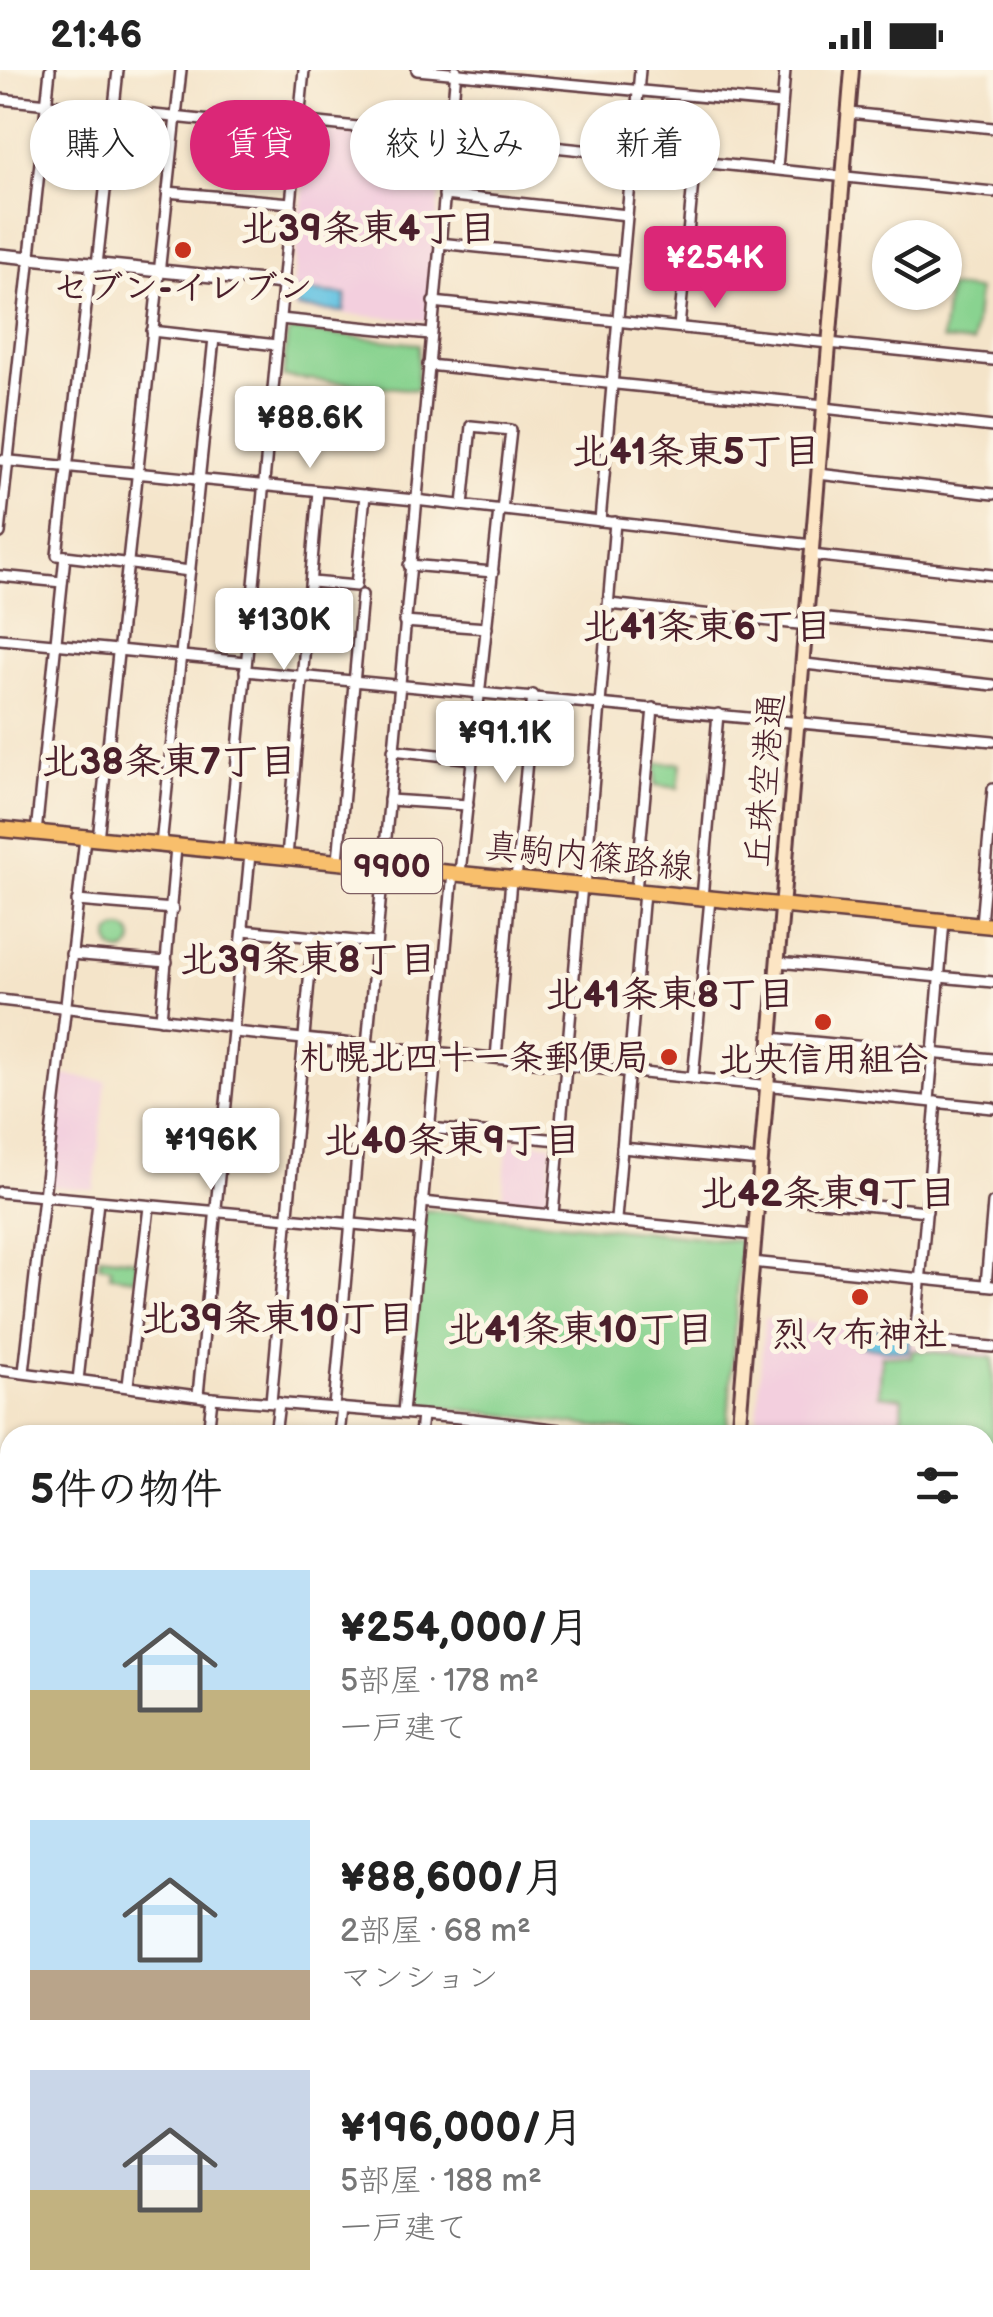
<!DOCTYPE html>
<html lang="ja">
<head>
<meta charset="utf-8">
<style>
	body { margin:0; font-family:"Balsamiq Sans","Klee One",sans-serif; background:#f6f6f6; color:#222; height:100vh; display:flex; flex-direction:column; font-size:38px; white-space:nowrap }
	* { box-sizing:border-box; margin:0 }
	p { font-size:32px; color:#767676 }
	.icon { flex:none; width:55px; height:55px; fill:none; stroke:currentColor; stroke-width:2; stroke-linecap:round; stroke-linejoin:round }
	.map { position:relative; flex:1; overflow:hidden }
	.panel { position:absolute; left:0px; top:1355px; width:995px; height:892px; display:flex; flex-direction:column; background:#fff; border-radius:30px 30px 0 0; box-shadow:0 2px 8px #0004 }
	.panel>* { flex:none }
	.guide { position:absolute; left:30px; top:30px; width:935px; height:90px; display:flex; gap:20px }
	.fabs { position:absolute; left:872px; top:150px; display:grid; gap:20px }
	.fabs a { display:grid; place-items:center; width:90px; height:90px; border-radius:50%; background:#fff; box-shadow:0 2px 8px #0004; font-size:50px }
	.price { position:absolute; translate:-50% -85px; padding:0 22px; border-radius:10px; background:#fff; color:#222; font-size:32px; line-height:65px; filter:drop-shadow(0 2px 5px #0008) }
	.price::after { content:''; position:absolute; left:50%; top:60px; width:30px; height:22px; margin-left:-15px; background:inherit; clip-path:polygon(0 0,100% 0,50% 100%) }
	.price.on { background:#db2777; color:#fff }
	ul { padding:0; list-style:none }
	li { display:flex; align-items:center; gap:30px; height:250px; padding:0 30px }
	li span { display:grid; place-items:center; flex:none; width:280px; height:200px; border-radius:0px; color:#555 }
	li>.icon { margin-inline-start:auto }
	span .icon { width:120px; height:120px; fill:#fffc; stroke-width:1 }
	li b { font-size:42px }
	h2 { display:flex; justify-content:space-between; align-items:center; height:120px; padding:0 30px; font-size:42px }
	.pill { padding:0 35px; border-radius:45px; background:#fff; box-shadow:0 2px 8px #0004; font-size:35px; line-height:90px }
	.pill.on { background:#db2777; color:#fff }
	.status { display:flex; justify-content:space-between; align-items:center; height:70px; padding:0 50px; background:#fff; direction:ltr }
	.status svg { height:28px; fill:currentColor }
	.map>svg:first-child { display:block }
	.built { fill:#f3cfde }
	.green { fill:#89d390; stroke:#6a795e; stroke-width:2.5 }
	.water { fill:#64c3e2; stroke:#577186; stroke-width:2.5 }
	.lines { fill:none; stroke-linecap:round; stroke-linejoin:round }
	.minor-casing { stroke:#643d43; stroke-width:14 }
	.tertiary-casing { stroke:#643d43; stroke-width:16 }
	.secondary-casing { stroke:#643d43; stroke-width:18 }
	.primary-casing { stroke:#643d43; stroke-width:19 }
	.minor { stroke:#fff; stroke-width:9 }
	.tertiary { stroke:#fff; stroke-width:11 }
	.secondary { stroke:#fce5c4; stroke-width:12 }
	.primary { stroke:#f8bf6c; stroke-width:14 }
	.poi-dot { fill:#c8321e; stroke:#fcf5e5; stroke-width:4 }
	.labels { text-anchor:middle; stroke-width:10; stroke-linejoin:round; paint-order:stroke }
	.shield { fill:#fcf5e5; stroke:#7f5f63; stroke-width:2.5 }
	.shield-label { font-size:32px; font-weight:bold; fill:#4a1f2b }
	.poi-label { font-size:35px; font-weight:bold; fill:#4a1f2b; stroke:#fcf5e5 }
	.street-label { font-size:35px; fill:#4a1f2b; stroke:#fcf5e5 }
	.neighbourhood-label { font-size:38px; font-weight:bold; fill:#4a1f2b; stroke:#fcf5e5 }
</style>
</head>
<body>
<div class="status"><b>21:46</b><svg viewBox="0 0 49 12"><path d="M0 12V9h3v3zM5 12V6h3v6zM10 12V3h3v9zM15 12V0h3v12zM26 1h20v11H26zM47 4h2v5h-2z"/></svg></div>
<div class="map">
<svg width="993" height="2247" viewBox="0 0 993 2247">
	<rect width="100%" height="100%" fill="#fcf5e5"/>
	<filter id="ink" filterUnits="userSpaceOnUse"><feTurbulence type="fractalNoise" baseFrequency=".01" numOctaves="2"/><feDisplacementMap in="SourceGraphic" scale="20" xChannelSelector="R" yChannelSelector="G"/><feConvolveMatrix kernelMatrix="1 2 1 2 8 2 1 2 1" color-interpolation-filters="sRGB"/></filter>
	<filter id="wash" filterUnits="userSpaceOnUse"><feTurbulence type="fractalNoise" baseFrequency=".0048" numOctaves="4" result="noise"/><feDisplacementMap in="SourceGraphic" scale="40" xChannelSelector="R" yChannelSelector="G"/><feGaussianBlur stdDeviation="2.25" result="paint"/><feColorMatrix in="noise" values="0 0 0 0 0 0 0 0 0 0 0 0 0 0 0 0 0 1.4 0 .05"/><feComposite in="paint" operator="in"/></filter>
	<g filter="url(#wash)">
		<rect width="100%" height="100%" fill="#f4e4c9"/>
		<!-- built -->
		<g class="built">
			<polygon points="310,59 444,74 427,251 295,240 291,231"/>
			<polygon points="63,1005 106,1011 94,1120 51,1116"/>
			<polygon points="508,1069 552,1074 547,1133 502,1130"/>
			<polygon points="764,1248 913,1260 913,1275 993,1283 993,1399 985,1398 985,1365 756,1365"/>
		</g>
		<!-- green -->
		<g class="green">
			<polygon points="948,217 978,220 973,273 942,270"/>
			<polygon points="292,260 419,274 417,320 283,307 287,265"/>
			<polygon points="656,693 681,693 678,718 655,715"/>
			<circle cx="121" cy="870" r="12"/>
			<polygon points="425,1140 741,1171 727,1365 660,1365 408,1333"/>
			<polygon points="100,1186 137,1190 135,1209 110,1206 111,1197 99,1195"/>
			<polygon points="912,1280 993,1288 993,1399 985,1398 985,1365 900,1365 903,1328 879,1325 882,1285 911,1287"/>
			<polygon points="985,1725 993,1726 993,1853 985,1852"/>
		</g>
		<!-- water -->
		<g class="water">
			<polygon points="299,220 346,225 344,242 297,238"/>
			<polygon points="858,1257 910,1263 908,1282 857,1276"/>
		</g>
	</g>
	<g filter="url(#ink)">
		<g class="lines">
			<!-- minor casing -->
			<g class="minor-casing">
				<g id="minor">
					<polyline points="417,0 782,34"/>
					<polyline points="0,29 298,60"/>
					<polyline points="849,43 993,58"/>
					<polyline points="299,51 993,122"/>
					<polyline points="777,99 785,0"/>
					<polyline points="167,122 291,133"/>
					<polyline points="444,125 627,145"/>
					<polyline points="439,173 623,192"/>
					<polyline points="91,194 57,485 190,501"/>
					<polyline points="97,195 118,0"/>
					<polyline points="433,232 993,290"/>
					<polyline points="280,249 430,264"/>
					<polyline points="679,257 695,91"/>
					<polyline points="152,261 277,275"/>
					<polyline points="428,295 824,335"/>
					<polyline points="824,338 993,357"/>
					<polyline points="0,390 415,430 812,475"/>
					<polyline points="818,404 993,424"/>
					<polyline points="463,435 471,356 511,360 502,440"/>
					<polyline points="600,451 640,0"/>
					<polyline points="0,463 50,0"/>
					<polyline points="811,485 993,505"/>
					<polyline points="409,495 493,502"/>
					<polyline points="0,506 62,512"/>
					<polyline points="312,512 356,516 365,425"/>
					<polyline points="609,534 808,555"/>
					<polyline points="809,547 993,566"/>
					<polyline points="404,552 487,558"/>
					<polyline points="0,569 246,592"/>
					<polyline points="805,594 993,615"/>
					<polyline points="245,601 993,671"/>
					<polyline points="393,680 473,689"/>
					<polyline points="389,730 468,735"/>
					<polyline points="36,763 65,486"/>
					<polyline points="98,769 181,0"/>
					<polyline points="161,775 214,268"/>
					<polyline points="228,782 304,0"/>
					<polyline points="287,787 318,421"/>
					<polyline points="338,791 362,525"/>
					<polyline points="460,803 499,440"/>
					<polyline points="516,810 533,625"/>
					<polyline points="585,816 615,452"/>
					<polyline points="636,821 653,638"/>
					<polyline points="702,828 718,644"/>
					<polyline points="77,831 173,839"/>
					<polyline points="981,854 993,719"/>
					<polyline points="243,860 376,873"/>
					<polyline points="71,884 167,892"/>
					<polyline points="778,892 993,912"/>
					<polyline points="0,930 234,957"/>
					<polyline points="161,949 176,777"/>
					<polyline points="234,962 993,1038"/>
					<polyline points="771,968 993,989"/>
					<polyline points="496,988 511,810"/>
					<polyline points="693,1008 710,829"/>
					<polyline points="929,1031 944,851"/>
					<polyline points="936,1032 915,1270 993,1277"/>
					<polyline points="429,1058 559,1070"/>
					<polyline points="622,1078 760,1091"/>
					<polyline points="0,1122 419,1160"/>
					<polyline points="757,1125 927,1141"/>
					<polyline points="422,1132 754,1165"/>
					<polyline points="553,1144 582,815"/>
					<polyline points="616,1149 644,822"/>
					<polyline points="751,1192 993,1216"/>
					<polyline points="986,1215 993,1133"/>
					<polyline points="0,1300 212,1328 473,1349 600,1365"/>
					<polyline points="24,1302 85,768"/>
					<polyline points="78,1310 98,1132"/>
					<polyline points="128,1315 149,1137"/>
					<polyline points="198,1325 250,784"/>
					<polyline points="271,1332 313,867"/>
					<polyline points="334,1337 456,0"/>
					<polyline points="403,1343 453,802"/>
					<polyline points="208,1365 212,1328"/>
					<polyline points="275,1365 279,1333"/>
					<polyline points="339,1365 342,1338"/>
					<polyline points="420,1365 422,1345"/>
					<polyline points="472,1365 473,1349"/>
					<polyline points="985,1408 993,1409"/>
					<polyline points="0,1467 2,1451"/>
					<polyline points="985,1476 993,1476"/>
					<polyline points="0,1507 10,1508"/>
					<polyline points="985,1547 993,1548"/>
					<polyline points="0,1560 10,1561"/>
					<polyline points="0,1643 3,1614"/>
					<polyline points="985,1717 993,1718"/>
					<polyline points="0,1804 10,1805"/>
					<polyline points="985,1859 993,1860"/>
					<polyline points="0,1862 10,1863"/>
					<polyline points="985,1929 993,1929"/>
					<polyline points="985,2000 993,2000"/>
					<polyline points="985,2060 993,2061"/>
					<polyline points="0,2178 10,2093"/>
					<polyline points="0,2237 98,2247"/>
					<polyline points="124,2247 125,2238"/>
					<polyline points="199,2247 199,2238"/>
					<polyline points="281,2247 282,2238"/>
					<polyline points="351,2247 352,2238"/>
					<polyline points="406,2247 407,2238"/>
					<polyline points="459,2247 460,2238"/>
					<polyline points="517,2247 518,2238"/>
					<polyline points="579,2247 580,2238"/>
					<polyline points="912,2247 913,2238"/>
				</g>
			</g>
			<!-- tertiary casing -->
			<g class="tertiary-casing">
				<g id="tertiary">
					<polyline points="0,185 283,213"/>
					<polyline points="0,2033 10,2034"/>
					<polyline points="0,2048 10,2049"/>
					<polyline points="985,2141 993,2142"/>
					<polyline points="985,2156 993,2157"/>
				</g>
			</g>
			<!-- secondary casing -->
			<g class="secondary-casing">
				<g id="secondary">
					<polyline points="738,1365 852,0"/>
					<polyline points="663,2247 663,2238"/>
				</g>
			</g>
			<!-- primary casing -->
			<g class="primary-casing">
				<polyline id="primary" points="0,759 993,856"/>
			</g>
			<!-- minor -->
			<use href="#minor" class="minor"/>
			<!-- tertiary -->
			<use href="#tertiary" class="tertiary"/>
			<!-- secondary -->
			<use href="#secondary" class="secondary"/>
			<!-- primary -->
			<use href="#primary" class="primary"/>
		</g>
	</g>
	<!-- markers -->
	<g class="poi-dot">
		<circle cx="183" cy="180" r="10"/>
		<circle cx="823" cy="952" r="10"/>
		<circle cx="669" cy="987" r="10"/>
		<circle cx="860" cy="1227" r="10"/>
	</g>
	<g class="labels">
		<!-- shield labels -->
		<rect class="shield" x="342" y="769" width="100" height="54" rx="8"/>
		<g class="shield-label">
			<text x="392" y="807">9900</text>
		</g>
		<!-- poi labels -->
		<g class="poi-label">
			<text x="183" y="229">セブン-イレブン</text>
			<text x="649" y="999" text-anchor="end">札幌北四十一条郵便局</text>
			<text x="823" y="1001">北央信用組合</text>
			<text x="860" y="1276">烈々布神社</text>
		</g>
		<!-- street labels -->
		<g class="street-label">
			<text transform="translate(764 710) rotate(-85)" y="12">丘珠空港通</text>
			<text transform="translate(589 786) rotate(6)" y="12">真駒内篠路線</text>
		</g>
		<!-- neighbourhood labels -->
		<g class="neighbourhood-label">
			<text x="368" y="171">北39条東4丁目</text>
			<text x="696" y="394">北41条東5丁目</text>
			<text x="707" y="569">北41条東6丁目</text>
			<text x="169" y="704">北38条東7丁目</text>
			<text x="308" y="902">北39条東8丁目</text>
			<text x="670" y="937">北41条東8丁目</text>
			<text x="452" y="1083">北40条東9丁目</text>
			<text x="828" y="1136">北42条東9丁目</text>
			<text x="278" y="1261">北39条東10丁目</text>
			<text x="580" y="1272">北41条東10丁目</text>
		</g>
	</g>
</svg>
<div class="fabs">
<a><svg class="icon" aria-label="layers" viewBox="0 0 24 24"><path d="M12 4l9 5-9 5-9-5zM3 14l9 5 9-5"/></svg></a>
</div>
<b class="price on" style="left:715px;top:241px">¥254K</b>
<b class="price" style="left:310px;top:401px">¥88.6K</b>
<b class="price" style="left:284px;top:603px">¥130K</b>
<b class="price" style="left:505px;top:716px">¥91.1K</b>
<b class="price" style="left:211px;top:1123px">¥196K</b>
<div class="guide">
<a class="pill">購入</a>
<a class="pill on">賃貸</a>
<a class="pill">絞り込み</a>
<a class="pill">新着</a>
</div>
<section class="panel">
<h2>5件の物件<svg class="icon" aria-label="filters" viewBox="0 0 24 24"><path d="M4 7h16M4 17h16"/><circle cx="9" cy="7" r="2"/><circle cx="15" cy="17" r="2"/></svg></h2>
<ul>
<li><span style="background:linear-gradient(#bfe0f5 60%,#c2b280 0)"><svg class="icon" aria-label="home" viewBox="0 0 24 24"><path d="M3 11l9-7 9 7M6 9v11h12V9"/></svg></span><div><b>¥254,000/月</b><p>5部屋 · 178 m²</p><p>一戸建て</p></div></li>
<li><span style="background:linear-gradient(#bfe0f5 75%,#b9a48a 0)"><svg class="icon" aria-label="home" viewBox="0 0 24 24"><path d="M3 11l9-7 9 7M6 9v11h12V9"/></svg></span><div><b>¥88,600/月</b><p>2部屋 · 68 m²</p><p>マンション</p></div></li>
<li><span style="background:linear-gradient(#c9d6e8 60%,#c2b280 0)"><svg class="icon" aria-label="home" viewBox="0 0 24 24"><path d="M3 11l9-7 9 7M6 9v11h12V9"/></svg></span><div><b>¥196,000/月</b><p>5部屋 · 188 m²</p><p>一戸建て</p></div></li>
</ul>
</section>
</div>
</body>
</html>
